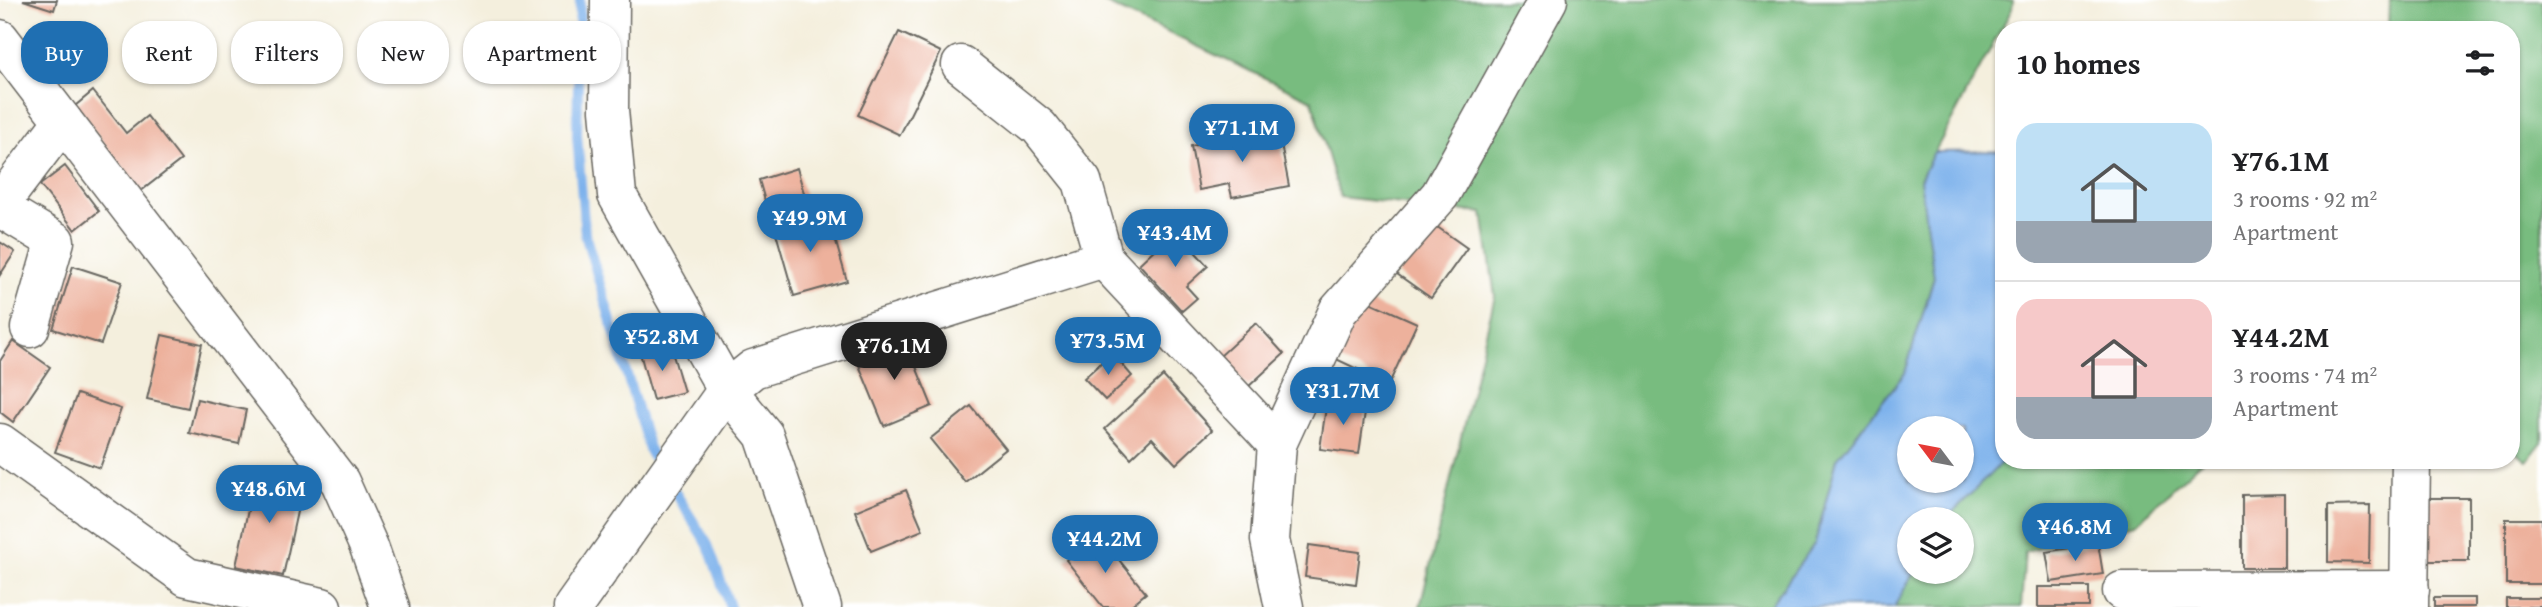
<!DOCTYPE html>
<html lang="en">
<head>
<meta charset="utf-8">
<style>
	body { margin:0; font-family:"Gentium Book Plus",serif; background:#f6f6f6; color:#202124; height:100vh; display:flex; flex-direction:column; font-size:26px; white-space:nowrap }
	* { box-sizing:border-box; margin:0 }
	p { font-size:23px; color:#757577 }
	.icon { flex:none; width:38px; height:38px; fill:none; stroke:currentColor; stroke-width:2; stroke-linecap:round; stroke-linejoin:round }
	.map { position:relative; flex:1; overflow:hidden }
	.details { position:absolute; left:1995px; top:21px; width:525px; height:448px; display:flex; flex-direction:column; background:#fff; border-radius:28px; box-shadow:0 2px 5px #0004 }
	.details>* { flex:none }
	.banner { position:absolute; left:21px; top:21px; width:665px; height:63px; display:flex; gap:14px }
	.needle { width:46px; rotate:302deg }
	.controls { position:absolute; left:1897px; top:416px; display:grid; gap:14px }
	.controls a { display:grid; place-items:center; width:77px; height:77px; border-radius:50%; background:#fff; box-shadow:0 2px 5px #0004; font-size:35px }
	.price { position:absolute; translate:-50% -60px; padding:0 16px; border-radius:24px; background:#1f6fb2; color:#fff; font-size:23px; line-height:46px; filter:drop-shadow(0 2px 4px #0008) }
	.price::after { content:''; position:absolute; left:50%; top:42px; width:21px; height:16px; margin-left:-10px; background:inherit; clip-path:polygon(0 0,100% 0,50% 100%) }
	.price.active { background:#222; color:#fff }
	ul { padding:0; list-style:none }
	li { display:flex; align-items:center; gap:21px; height:175px; padding:0 21px }
	li+li { border-top:2px solid #e0e0e0 }
	li span { display:grid; place-items:center; flex:none; width:196px; height:140px; border-radius:21px; color:#555 }
	li>.icon { margin-inline-start:auto }
	span .icon { width:84px; height:84px; fill:#fffc; stroke-width:1 }
	li b { font-size:30px }
	h2 { display:flex; justify-content:space-between; align-items:center; height:84px; padding:0 21px; font-size:30px }
	.chip { padding:0 24px; border-radius:28px; background:#fff; box-shadow:0 2px 5px #0004; font-size:24px; line-height:63px }
	.chip.active { background:#1f6fb2; color:#fff }
	.map>svg:first-child { display:block }
	.forest { fill:#78bc7f; stroke:#4a6c4e; stroke-width:2 }
	.water { fill:#7eb2ec; stroke:#4d6784; stroke-width:2; fill-rule:evenodd }
	.lines { fill:none; stroke-linecap:round; stroke-linejoin:round }
	.stream { stroke:#7eb2ec; stroke-width:10 }
	.building { fill:#edb19c }
	.minor-casing { stroke:#686660; stroke-width:41 }
	.minor { stroke:#fff; stroke-width:38 }
</style>
</head>
<body>
<div class="map">
<svg width="2542" height="607" viewBox="0 0 2542 607">
	<rect width="100%" height="100%" fill="#fff"/>
	<filter id="ink" filterUnits="userSpaceOnUse"><feTurbulence type="fractalNoise" baseFrequency=".0143" numOctaves="2"/><feDisplacementMap in="SourceGraphic" scale="14" xChannelSelector="R" yChannelSelector="G"/><feConvolveMatrix kernelMatrix="1 2 1 2 8 2 1 2 1" color-interpolation-filters="sRGB"/></filter>
	<filter id="wash" filterUnits="userSpaceOnUse"><feTurbulence type="fractalNoise" baseFrequency=".00686" numOctaves="4" result="noise"/><feDisplacementMap in="SourceGraphic" scale="28" xChannelSelector="R" yChannelSelector="G"/><feGaussianBlur stdDeviation="1.57" result="paint"/><feColorMatrix in="noise" values="0 0 0 0 0 0 0 0 0 0 0 0 0 0 0 0 0 1.4 0 .05"/><feComposite in="paint" operator="in"/></filter>
	<g filter="url(#wash)">
		<rect width="100%" height="100%" fill="#f4efdd"/>
		<!-- forest -->
		<g class="forest">
			<polygon points="1098,0 2013,0 2012,9 1920,179 1934,277 1905,373 1837,459 1815,543 1769,607 1420,607 1495,296 1483,213 1340,197 1312,100"/>
			<polygon points="2389,0 2542,0 2542,442 2527,461 2511,449 2511,30 2388,30"/>
			<polygon points="2004,460 2203,460 2136,523 2025,552 2021,607 1894,607 1914,572 1962,572 1962,520 1945,520"/>
		</g>
		<!-- water -->
		<path class="water" d="M2004,151V460L1945,520H1909V572H1914L1894,607H1769L1815,543L1837,459L1905,373L1934,277L1920,180L1934,152ZM1909,429H1962V481H1909Z"/>
		<g class="lines">
			<!-- stream -->
			<g class="stream">
				<polyline points="580,0 577,135 585,234 650,452 661,471"/>
				<polyline points="670,484 708,545 730,607"/>
			</g>
		</g>
		<g id="blocks">
			<!-- building -->
			<g class="building">
				<polygon points="23,0 57,0 54,10"/>
				<polygon points="899,32 941,52 900,135 858,115"/>
				<polygon points="93,91 126,133 147,116 181,160 141,191 75,106"/>
				<polygon points="1278,129 1289,186 1232,197 1229,184 1199,190 1191,146"/>
				<polygon points="65,166 99,211 75,230 40,185"/>
				<polygon points="797,168 807,204 769,215 759,180"/>
				<polygon points="827,211 847,281 794,296 774,226"/>
				<polygon points="1433,224 1467,248 1431,298 1397,274"/>
				<polygon points="1175,230 1208,266 1186,286 1197,298 1182,311 1139,264"/>
				<polygon points="0,242 15,252 0,275"/>
				<polygon points="73,266 122,282 101,344 53,329"/>
				<polygon points="1361,298 1417,323 1383,397 1362,387 1368,374 1334,358"/>
				<polygon points="1256,323 1284,354 1248,387 1220,356"/>
				<polygon points="162,335 202,344 188,408 147,399"/>
				<polygon points="904,337 932,406 884,426 856,358"/>
				<polygon points="13,341 50,367 13,422 0,412 0,361"/>
				<polygon points="670,345 684,392 653,400 640,353"/>
				<polygon points="1112,353 1132,376 1105,400 1084,378"/>
				<polygon points="1163,376 1212,430 1176,464 1152,438 1131,458 1105,429"/>
				<polygon points="77,394 121,409 100,468 55,452"/>
				<polygon points="197,399 246,410 239,444 189,433"/>
				<polygon points="1327,400 1366,405 1359,454 1320,449"/>
				<polygon points="971,406 1006,449 965,482 930,439"/>
				<polygon points="256,473 303,484 283,576 236,566"/>
				<polygon points="906,490 923,530 871,551 855,511"/>
				<polygon points="2284,494 2284,568 2242,568 2242,495"/>
				<rect x="2428" y="498" width="41" height="63"/>
				<polygon points="2370,505 2369,563 2328,562 2328,506"/>
				<rect x="2506" y="519" width="36" height="65"/>
				<polygon points="1098,534 1146,593 1129,607 1103,607 1066,560"/>
				<polygon points="2098,543 2103,574 2051,582 2046,552"/>
				<polygon points="1309,545 1360,552 1356,584 1305,577"/>
				<rect x="2038" y="587" width="51" height="20"/>
				<rect x="2434" y="598" width="41" height="9"/>
				<rect x="2506" y="598" width="36" height="9"/>
			</g>
		</g>
	</g>
	<g filter="url(#ink)">
		<use href="#blocks" fill-opacity="0" stroke="#686660" stroke-width="2"/>
		<g class="lines">
			<!-- minor casing -->
			<g class="minor-casing">
				<g id="minor">
					<polyline points="610,0 609,110 617,195 727,390 764,435 822,607"/>
					<polyline points="0,39 340,482 369,547 390,607"/>
					<polyline points="961,65 1039,127 1082,181 1104,259 1277,444"/>
					<polyline points="0,204 63,121"/>
					<polyline points="0,208 55,241 30,328"/>
					<polyline points="0,443 187,577 322,607"/>
					<polyline points="2122,591 2410,590"/>
					<polyline points="573,607 727,390 753,369 1104,259"/>
					<polyline points="1284,607 1270,540 1277,444 1338,311 1440,195 1548,0"/>
					<polyline points="2409,607 2411,460"/>
				</g>
			</g>
			<!-- minor -->
			<use href="#minor" class="minor"/>
		</g>
	</g>
</svg>
<div class="controls">
<a><svg class="needle" viewBox="-14 -14 28 28"><path d="M0-13l5 13h-10z" fill="#e53935"/><path d="M0 13l5-13h-10z" fill="#757577"/></svg></a>
<a><svg class="icon" aria-label="layers" viewBox="0 0 24 24"><path d="M12 4l9 5-9 5-9-5zM3 14l9 5 9-5"/></svg></a>
</div>
<b class="price" style="left:1242px;top:164px">¥71.1M</b>
<b class="price" style="left:810px;top:254px">¥49.9M</b>
<b class="price" style="left:1175px;top:269px">¥43.4M</b>
<b class="price" style="left:662px;top:373px">¥52.8M</b>
<b class="price" style="left:1108px;top:377px">¥73.5M</b>
<b class="price active" style="left:894px;top:382px">¥76.1M</b>
<b class="price" style="left:1343px;top:427px">¥31.7M</b>
<b class="price" style="left:269px;top:525px">¥48.6M</b>
<b class="price" style="left:2075px;top:563px">¥46.8M</b>
<b class="price" style="left:1105px;top:575px">¥44.2M</b>
<div class="banner">
<a class="chip active">Buy</a>
<a class="chip">Rent</a>
<a class="chip">Filters</a>
<a class="chip">New</a>
<a class="chip">Apartment</a>
</div>
<section class="details">
<h2>10 homes<svg class="icon" aria-label="filters" viewBox="0 0 24 24"><path d="M4 7h16M4 17h16"/><circle cx="9" cy="7" r="2"/><circle cx="15" cy="17" r="2"/></svg></h2>
<ul>
<li><span style="background:linear-gradient(#bfe0f5 70%,#9aa5b1 0)"><svg class="icon" aria-label="home" viewBox="0 0 24 24"><path d="M3 11l9-7 9 7M6 9v11h12V9"/></svg></span><div><b>¥76.1M</b><p>3 rooms · 92 m²</p><p>Apartment</p></div></li>
<li><span style="background:linear-gradient(#f6c9c9 70%,#9aa5b1 0)"><svg class="icon" aria-label="home" viewBox="0 0 24 24"><path d="M3 11l9-7 9 7M6 9v11h12V9"/></svg></span><div><b>¥44.2M</b><p>3 rooms · 74 m²</p><p>Apartment</p></div></li>
</ul>
</section>
</div>
</body>
</html>
